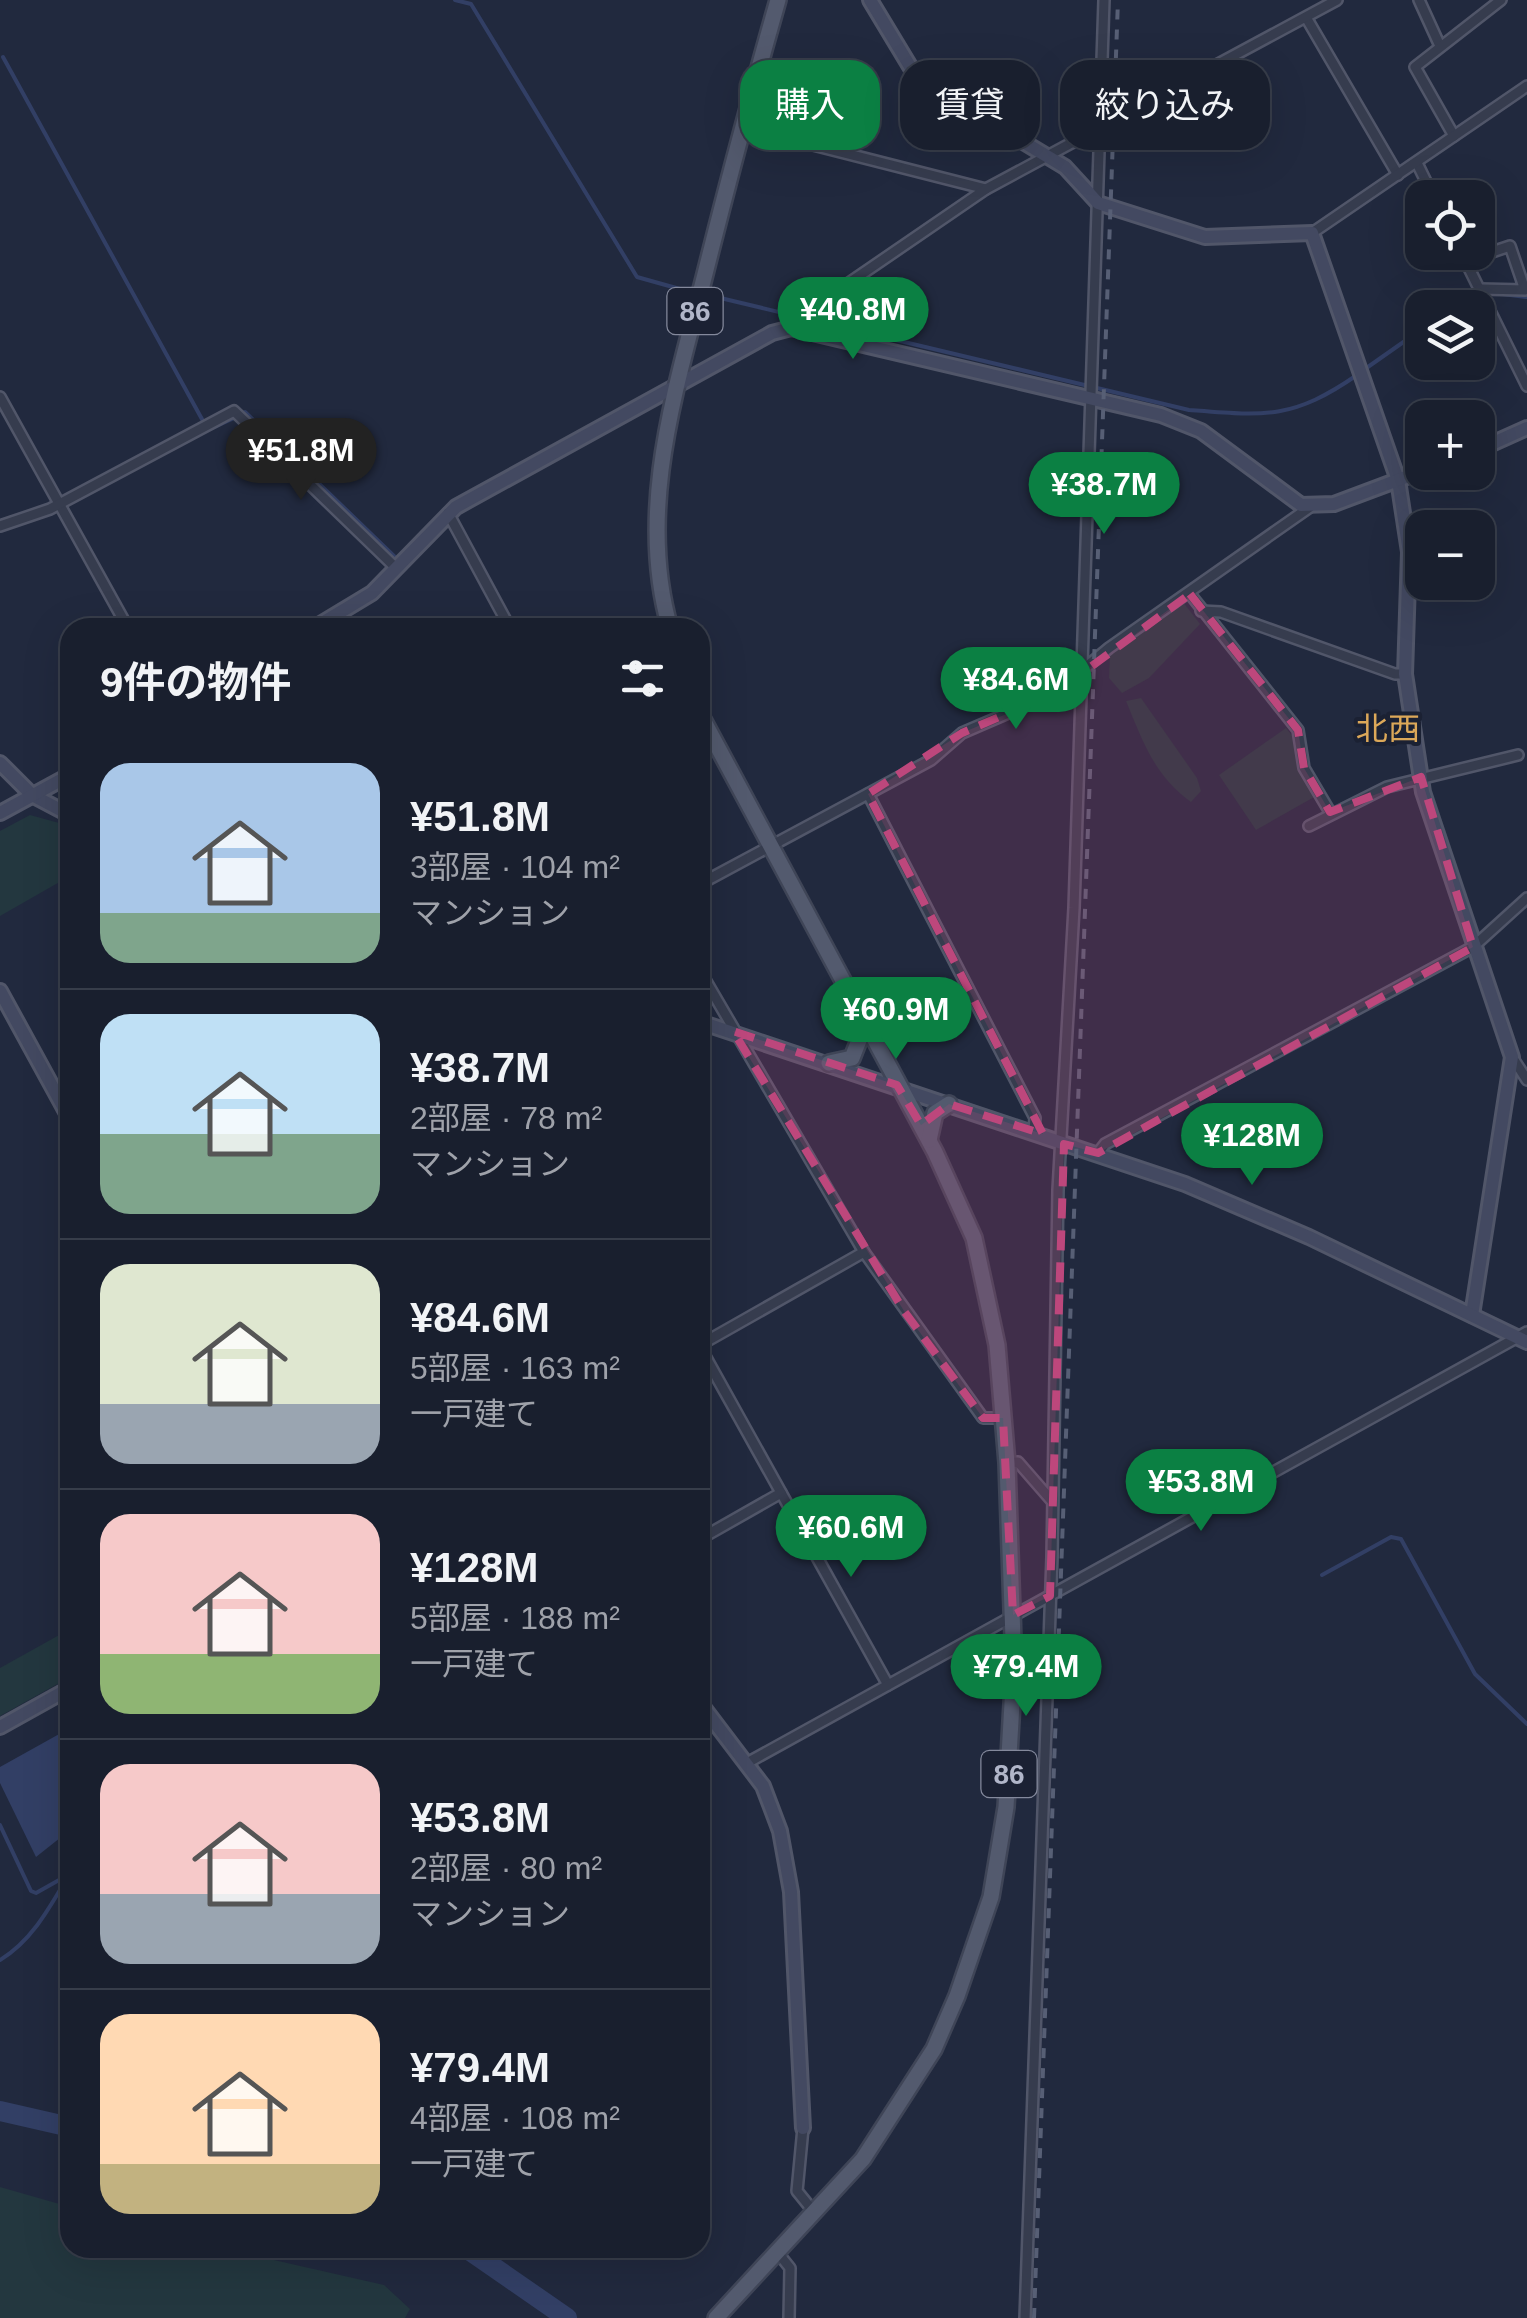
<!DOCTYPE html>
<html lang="ja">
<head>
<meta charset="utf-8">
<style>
	body { margin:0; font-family:Arial,"Noto Sans JP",sans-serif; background:#262c3a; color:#f1f3f6; height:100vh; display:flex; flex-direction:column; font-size:38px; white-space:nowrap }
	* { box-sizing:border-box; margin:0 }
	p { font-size:32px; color:#9fa2aa }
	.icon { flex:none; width:55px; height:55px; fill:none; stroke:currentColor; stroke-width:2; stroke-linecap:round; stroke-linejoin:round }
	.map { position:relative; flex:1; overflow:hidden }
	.panel { position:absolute; left:60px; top:618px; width:650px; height:1640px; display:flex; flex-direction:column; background:#191f2e; border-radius:30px; box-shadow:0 10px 40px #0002,0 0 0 2px #373d4a }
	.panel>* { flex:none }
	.top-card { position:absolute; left:740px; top:60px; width:635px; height:90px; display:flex; gap:20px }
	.controls { position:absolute; left:1405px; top:180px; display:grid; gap:20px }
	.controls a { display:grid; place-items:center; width:90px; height:90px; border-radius:20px; background:#191f2e; box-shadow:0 10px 40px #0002,0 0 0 2px #373d4a; font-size:50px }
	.price { position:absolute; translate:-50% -85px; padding:0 22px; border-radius:35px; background:#0b8043; color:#fff; font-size:32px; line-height:65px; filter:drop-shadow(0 2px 5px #0008) }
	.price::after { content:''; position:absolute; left:50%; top:60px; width:30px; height:22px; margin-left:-15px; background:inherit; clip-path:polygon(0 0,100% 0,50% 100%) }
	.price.active { background:#222; color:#fff }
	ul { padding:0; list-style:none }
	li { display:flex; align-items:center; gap:30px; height:250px; padding:0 40px }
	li+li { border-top:2px solid #373d4a }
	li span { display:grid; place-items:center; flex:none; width:280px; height:200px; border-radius:30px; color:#555 }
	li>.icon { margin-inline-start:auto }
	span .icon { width:120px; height:120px; fill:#fffc; stroke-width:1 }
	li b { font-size:42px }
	h2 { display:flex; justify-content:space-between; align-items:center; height:120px; padding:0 40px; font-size:42px }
	.chip { padding:0 35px; border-radius:30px; background:#191f2e; box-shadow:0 10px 40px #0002,0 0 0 2px #373d4a; font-size:35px; line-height:90px }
	.chip.active { background:#0b8043; color:#fff }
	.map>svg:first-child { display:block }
	.green { fill:#23373f }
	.water { fill:#323f65 }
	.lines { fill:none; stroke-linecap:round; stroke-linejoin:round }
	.stream { stroke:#323f65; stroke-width:4 }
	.river { stroke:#323f65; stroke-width:20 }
	.street-casing { stroke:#515669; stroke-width:14 }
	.secondary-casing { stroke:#515669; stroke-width:18 }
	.primary-casing { stroke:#3f4557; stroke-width:20 }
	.street { stroke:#363c4e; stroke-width:9 }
	.secondary { stroke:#434961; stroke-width:12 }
	.primary { stroke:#535a6e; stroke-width:15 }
	.rail { stroke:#575f75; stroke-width:4; stroke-dasharray:10 10; stroke-linecap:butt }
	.marked { fill:#bd477c; fill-opacity:0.2; stroke:#bd477c; stroke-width:8; stroke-dasharray:20 12; stroke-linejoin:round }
	.labels { text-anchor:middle; stroke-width:8; stroke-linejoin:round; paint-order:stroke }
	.shield { fill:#1b2133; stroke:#84899c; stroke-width:2.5 }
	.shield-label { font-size:28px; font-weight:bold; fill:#b1b6c9 }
	.neighbourhood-label { font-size:32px; fill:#dca859; stroke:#1b2133 }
</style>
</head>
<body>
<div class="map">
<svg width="1527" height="2318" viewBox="0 0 1527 2318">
	<rect width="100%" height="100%" fill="#21293e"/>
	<!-- green -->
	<g class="green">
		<polygon points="1183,602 1200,624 1149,678 1122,693 1109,678 1110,653"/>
		<path d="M1141,698L1197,778L1201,791L1191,802C1154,775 1143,742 1126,701Z"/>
		<polygon points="1286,728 1294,738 1298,767 1316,796 1256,830 1219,775"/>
		<polygon points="30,815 70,826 70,876 0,916 0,831"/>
		<polygon points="70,1629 70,1677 0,1716 0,1668"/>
		<polygon points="0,2187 70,2207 70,2248 221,2248 384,2285 410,2309 405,2318 0,2318"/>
	</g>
	<!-- water -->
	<polygon class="water" points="70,1728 70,1830 36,1857 0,1783 0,1767"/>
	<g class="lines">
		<!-- stream -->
		<g class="stream">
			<polyline points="455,0 471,4 637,277 687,291"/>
			<polyline points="3,57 203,421"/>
			<polyline points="1502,294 1527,297"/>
			<path d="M712,296L1189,410C1264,416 1292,420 1357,375"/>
			<polyline points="1453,308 1478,293"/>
			<polyline points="1365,369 1422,329"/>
			<polyline points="245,412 396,558"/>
			<polyline points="208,430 234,418"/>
			<polyline points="1322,1575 1391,1537 1401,1539 1475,1674 1527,1724"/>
			<polyline points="0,1825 31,1891 36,1893 68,1875"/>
			<path d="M0,1960C33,1940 51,1905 70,1873"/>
		</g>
		<!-- river -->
		<g class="river">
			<polyline points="0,2111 70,2127"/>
			<polyline points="466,2248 567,2318"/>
		</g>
		<!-- street casing -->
		<g class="street-casing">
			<g id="street">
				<polyline points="1419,0 1440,46"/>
				<polyline points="1307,19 1398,175"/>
				<polyline points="742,127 986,189"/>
				<polyline points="1454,136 1415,67 1501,0"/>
				<polyline points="1417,163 1434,198"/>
				<polyline points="1312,233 1527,86"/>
				<polyline points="1461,252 1527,386"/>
				<polyline points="1465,261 1510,246 1525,290 1480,289"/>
				<polyline points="791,328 805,313 986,189 1337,0"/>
				<polyline points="0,397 128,628"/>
				<polyline points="448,513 510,628"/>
				<polyline points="0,526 50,509 234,411 395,567"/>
				<polyline points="1190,594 1298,730 1304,768 1330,812"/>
				<polyline points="1201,611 1221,612 1395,674 1405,674"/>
				<polyline points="868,794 1035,1118 1034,1131"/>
				<polyline points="1309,826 1387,787 1518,755"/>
				<polyline points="700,884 931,760 962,733 1055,693 1109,648 1310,507"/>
				<polyline points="700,971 864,1252 983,1418 1003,1418"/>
				<polyline points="1512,1057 1527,1080"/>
				<polyline points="1098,1153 1105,1144 1473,947 1527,898"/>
				<polyline points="700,1345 864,1252"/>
				<polyline points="700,1347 888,1685"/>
				<polyline points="1007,1463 1018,1462 1052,1501"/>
				<polyline points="700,1539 781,1493"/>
				<polyline points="747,1763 1527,1332"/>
				<polyline points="803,2128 797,2191 814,2212"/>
				<polyline points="778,2253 790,2268 789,2318"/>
				<polyline points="1025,2318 1052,1557 1058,1190 1074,908 1104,0"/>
			</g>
		</g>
		<!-- secondary casing -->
		<g class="secondary-casing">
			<g id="secondary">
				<polyline points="870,0 917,78 1065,167 1098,203 1205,237 1312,233 1398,480 1409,552 1405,674 1423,792 1512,1057 1472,1315"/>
				<polyline points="1478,450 1527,428"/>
				<polyline points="314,628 372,593 456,507 772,333 791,328 1161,415 1201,431 1301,505 1334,504 1422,471"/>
				<polyline points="0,763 32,795 70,815"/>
				<polyline points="0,813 70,775"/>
				<polyline points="0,991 70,1119"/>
				<polyline points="700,1022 1185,1184 1309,1237 1527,1342"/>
				<polyline points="700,1703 763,1786 780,1831 791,1892 803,2128"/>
				<polyline points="0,1727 70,1688"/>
			</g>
		</g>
		<!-- primary casing -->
		<g class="primary-casing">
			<g id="primary">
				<path d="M670,628C636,510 676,389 705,274C728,182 752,91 778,0"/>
				<polyline points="700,714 935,1152 974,1238 997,1345 1007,1463 1014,1669 1006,1807 991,1897 957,1996 934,2049 863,2159 716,2318"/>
				<polyline points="829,1063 852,1058 865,1025"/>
				<polyline points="929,1140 935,1113 949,1104"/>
			</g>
		</g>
		<!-- street -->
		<use href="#street" class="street"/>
		<!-- secondary -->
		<use href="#secondary" class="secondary"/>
		<!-- primary -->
		<use href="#primary" class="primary"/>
		<!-- rail -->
		<polyline class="rail" points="1034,2318 1118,0"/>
	</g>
	<!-- marked area -->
	<path class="marked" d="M1190,594L1298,730L1304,768L1330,812L1421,777L1473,947L1098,1153L1064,1144L1050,1596L1013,1615L1003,1418H983L904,1311L733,1031L897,1085L921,1125L949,1104L1043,1134L868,794L962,733L1055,693Z"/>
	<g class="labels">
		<!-- shield labels -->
		<g class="shield">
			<rect x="667.5" y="288" width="55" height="46" rx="8"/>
			<rect x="981.5" y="1751" width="55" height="46" rx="8"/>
		</g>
		<g class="shield-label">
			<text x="695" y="321">86</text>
			<text x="1009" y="1784">86</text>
		</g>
		<!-- neighbourhood labels -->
		<g class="neighbourhood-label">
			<text x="1388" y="740">北西</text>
		</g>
	</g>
</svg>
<div class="controls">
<a><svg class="icon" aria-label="locate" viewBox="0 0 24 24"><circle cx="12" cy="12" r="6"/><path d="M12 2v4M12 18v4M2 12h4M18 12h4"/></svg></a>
<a><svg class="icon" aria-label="layers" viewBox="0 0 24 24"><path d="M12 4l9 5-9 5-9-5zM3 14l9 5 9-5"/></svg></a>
<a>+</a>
<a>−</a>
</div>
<b class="price" style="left:853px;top:362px">¥40.8M</b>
<b class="price active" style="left:301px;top:503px">¥51.8M</b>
<b class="price" style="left:1104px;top:537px">¥38.7M</b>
<b class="price" style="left:1016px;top:732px">¥84.6M</b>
<b class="price" style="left:896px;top:1062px">¥60.9M</b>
<b class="price" style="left:1252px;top:1188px">¥128M</b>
<b class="price" style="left:1201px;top:1534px">¥53.8M</b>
<b class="price" style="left:851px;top:1580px">¥60.6M</b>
<b class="price" style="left:1026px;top:1719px">¥79.4M</b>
<div class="top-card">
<a class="chip active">購入</a>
<a class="chip">賃貸</a>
<a class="chip">絞り込み</a>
</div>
<section class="panel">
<h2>9件の物件<svg class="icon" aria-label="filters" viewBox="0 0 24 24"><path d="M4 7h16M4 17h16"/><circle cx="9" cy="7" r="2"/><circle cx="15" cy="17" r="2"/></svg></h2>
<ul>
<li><span style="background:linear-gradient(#a9c7e8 75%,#7fa58c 0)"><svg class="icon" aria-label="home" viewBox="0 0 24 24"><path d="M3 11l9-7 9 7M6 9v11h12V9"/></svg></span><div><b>¥51.8M</b><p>3部屋 · 104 m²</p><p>マンション</p></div></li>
<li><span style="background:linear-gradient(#bfe0f5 60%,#7fa58c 0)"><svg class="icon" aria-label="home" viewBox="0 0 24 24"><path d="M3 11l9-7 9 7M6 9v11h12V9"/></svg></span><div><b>¥38.7M</b><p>2部屋 · 78 m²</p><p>マンション</p></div></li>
<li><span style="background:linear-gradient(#dfe7d0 70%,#9aa5b1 0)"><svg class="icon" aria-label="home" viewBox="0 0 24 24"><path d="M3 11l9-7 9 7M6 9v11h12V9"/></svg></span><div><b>¥84.6M</b><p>5部屋 · 163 m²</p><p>一戸建て</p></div></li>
<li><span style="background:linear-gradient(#f6c9c9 70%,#8fb573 0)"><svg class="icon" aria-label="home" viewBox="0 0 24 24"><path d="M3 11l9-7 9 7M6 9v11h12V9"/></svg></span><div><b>¥128M</b><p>5部屋 · 188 m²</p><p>一戸建て</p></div></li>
<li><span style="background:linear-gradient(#f6c9c9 65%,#9aa5b1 0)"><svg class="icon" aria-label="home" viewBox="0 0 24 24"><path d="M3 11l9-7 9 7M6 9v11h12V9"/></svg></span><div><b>¥53.8M</b><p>2部屋 · 80 m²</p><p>マンション</p></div></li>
<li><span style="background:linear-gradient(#ffd9b3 75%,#c2b280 0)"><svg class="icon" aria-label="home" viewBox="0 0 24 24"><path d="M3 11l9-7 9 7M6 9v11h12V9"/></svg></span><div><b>¥79.4M</b><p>4部屋 · 108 m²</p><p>一戸建て</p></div></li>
</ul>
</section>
</div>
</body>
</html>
